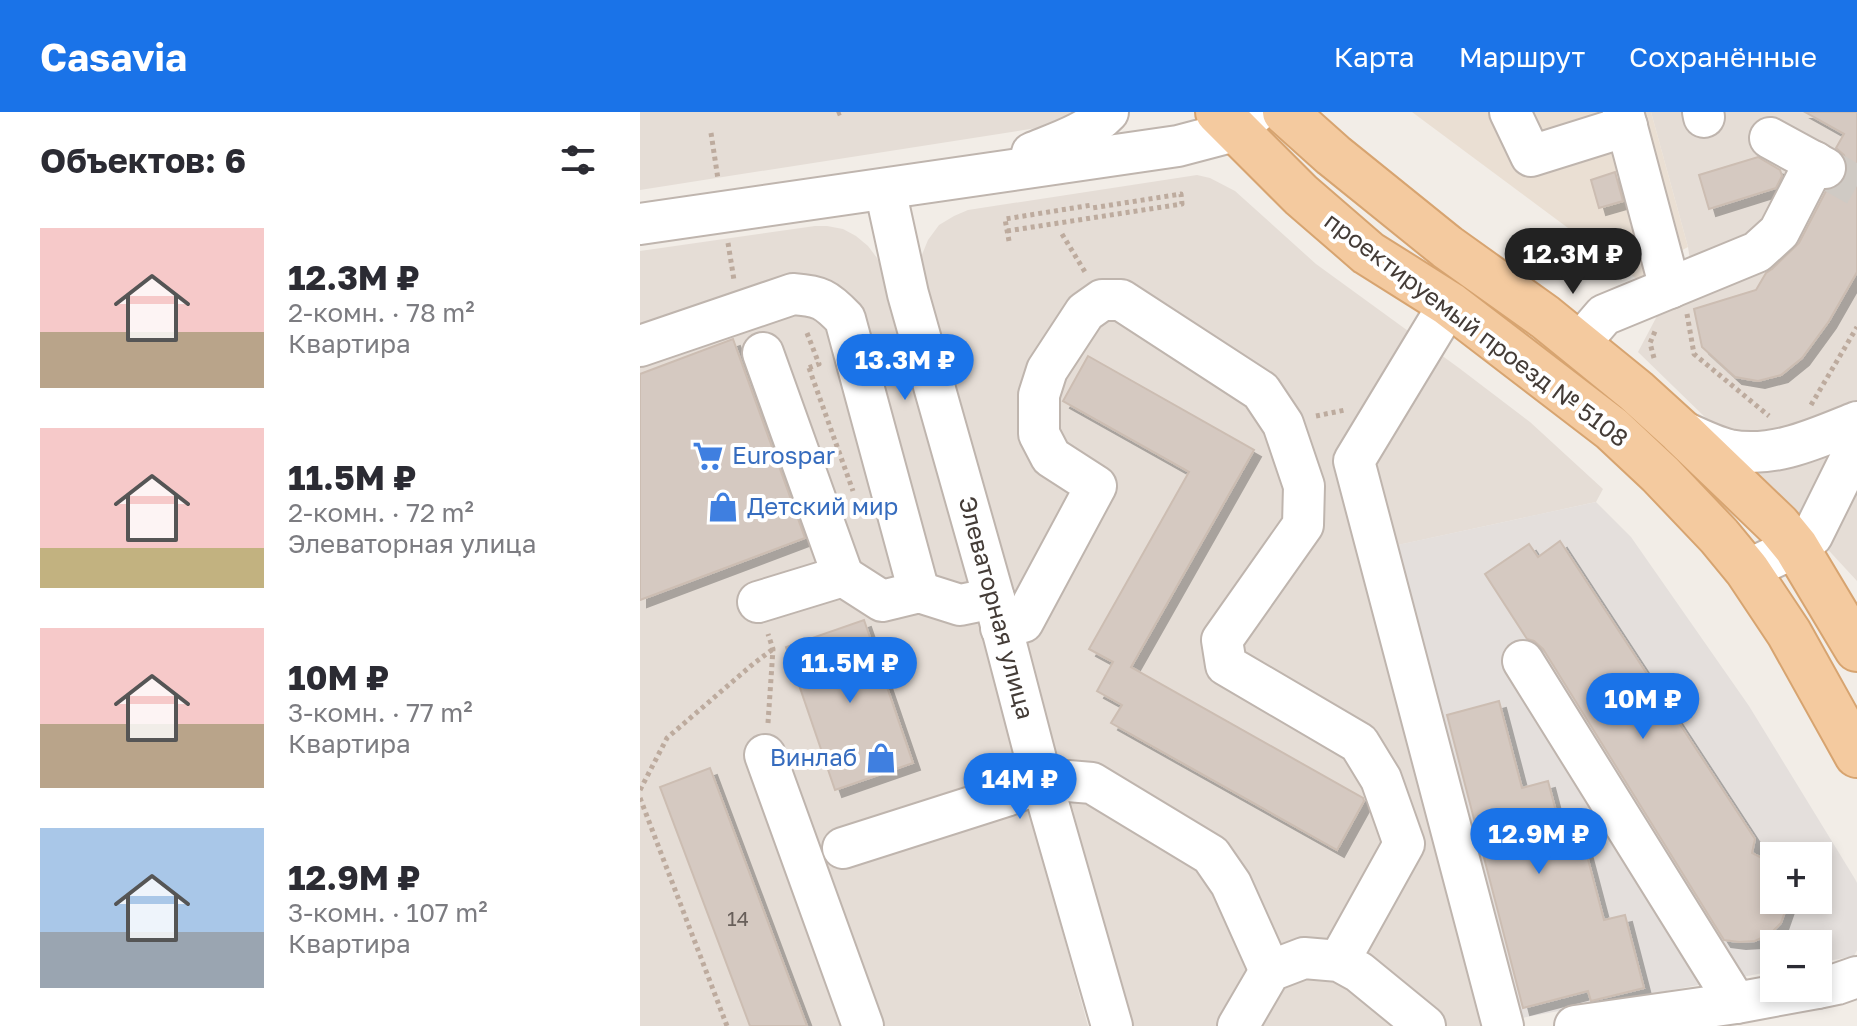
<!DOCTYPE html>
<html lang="ru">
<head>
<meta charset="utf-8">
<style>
	body { margin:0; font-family:"Golos Text",sans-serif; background:#f7f7f7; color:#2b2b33; height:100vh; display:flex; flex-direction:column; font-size:30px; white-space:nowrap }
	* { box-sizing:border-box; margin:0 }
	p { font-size:26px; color:#7c7c81 }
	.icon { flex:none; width:44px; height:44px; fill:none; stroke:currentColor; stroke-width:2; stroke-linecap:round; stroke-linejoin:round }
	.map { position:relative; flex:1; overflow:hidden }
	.details { display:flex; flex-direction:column; background:#fff; width:640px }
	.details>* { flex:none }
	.controls { position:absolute; left:1120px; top:730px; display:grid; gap:16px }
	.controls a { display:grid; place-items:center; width:72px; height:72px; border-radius:0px; background:#fff; box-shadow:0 4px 12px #0003; font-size:40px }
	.price { position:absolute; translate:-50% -68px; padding:0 18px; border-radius:28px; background:#1a73e8; color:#fff; font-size:26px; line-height:52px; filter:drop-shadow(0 2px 4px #0008) }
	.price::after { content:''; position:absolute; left:50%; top:48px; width:24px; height:18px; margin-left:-12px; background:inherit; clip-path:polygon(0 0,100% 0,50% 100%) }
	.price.on { background:#222; color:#fff }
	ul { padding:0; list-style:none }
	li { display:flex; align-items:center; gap:24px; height:200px; padding:0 40px }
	li span { display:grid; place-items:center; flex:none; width:224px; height:160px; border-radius:0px; color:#555 }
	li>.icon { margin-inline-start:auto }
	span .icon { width:96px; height:96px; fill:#fffc; stroke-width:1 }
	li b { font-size:34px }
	h2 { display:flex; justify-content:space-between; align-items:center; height:96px; padding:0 40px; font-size:34px }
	header { display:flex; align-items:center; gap:48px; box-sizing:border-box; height:112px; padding:0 40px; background:#1a73e8; color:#fff }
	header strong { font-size:38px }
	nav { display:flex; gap:44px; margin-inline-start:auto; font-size:28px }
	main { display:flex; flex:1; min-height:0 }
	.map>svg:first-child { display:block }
	.residential { fill:#e5ddd6 }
	.industrial { fill:#e4dfdc; fill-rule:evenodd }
	.education { fill:#eadfd3 }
	.building { fill:#d5c9c1; stroke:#ccbdb2; stroke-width:2; filter:url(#shadow) }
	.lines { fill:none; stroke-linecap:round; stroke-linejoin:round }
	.minor-tunnel { stroke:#cfcac4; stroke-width:40; stroke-dasharray:40 20; stroke-linecap:butt }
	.minor-casing { stroke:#bfb5ae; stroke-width:44 }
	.major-casing { stroke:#d7a470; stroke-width:48 }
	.path { stroke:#bdab9e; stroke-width:5; stroke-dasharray:4 4; stroke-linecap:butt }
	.minor { stroke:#fff; stroke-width:40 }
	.major { stroke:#f4ca9f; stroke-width:44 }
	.labels { text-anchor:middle; stroke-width:8; stroke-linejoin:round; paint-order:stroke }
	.number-label { font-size:20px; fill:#685f5a }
	.street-label { font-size:24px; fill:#443c37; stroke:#fff }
	.shop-label { font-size:24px; fill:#366cbe; stroke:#fff; text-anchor:start }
</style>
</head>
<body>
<header>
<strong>Casavia</strong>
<nav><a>Карта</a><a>Маршрут</a><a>Сохранённые</a></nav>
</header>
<main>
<section class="details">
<h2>Объектов: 6<svg class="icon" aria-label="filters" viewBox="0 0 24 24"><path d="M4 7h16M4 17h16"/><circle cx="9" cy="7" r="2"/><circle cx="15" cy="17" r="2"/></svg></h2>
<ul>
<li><span style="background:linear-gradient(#f6c9c9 65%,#b9a48a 0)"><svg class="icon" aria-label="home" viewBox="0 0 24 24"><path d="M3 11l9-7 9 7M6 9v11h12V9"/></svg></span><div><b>12.3M ₽</b><p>2-комн. · 78 m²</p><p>Квартира</p></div></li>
<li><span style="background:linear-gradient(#f6c9c9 75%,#c2b280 0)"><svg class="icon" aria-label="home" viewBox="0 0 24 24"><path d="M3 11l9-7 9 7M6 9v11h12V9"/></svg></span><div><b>11.5M ₽</b><p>2-комн. · 72 m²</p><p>Элеваторная улица</p></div></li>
<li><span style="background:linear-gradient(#f6c9c9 60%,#b9a48a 0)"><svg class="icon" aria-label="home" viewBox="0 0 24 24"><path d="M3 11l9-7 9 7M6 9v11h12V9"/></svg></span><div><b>10M ₽</b><p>3-комн. · 77 m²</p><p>Квартира</p></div></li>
<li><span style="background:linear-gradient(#a9c7e8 65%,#9aa5b1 0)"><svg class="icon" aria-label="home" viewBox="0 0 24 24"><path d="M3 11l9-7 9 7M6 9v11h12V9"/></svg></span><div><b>12.9M ₽</b><p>3-комн. · 107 m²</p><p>Квартира</p></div></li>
</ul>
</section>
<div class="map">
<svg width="1217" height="914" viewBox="0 0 1217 914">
	<defs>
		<filter id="shadow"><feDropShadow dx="7" dy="7" stdDeviation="0" flood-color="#0004"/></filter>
	</defs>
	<rect width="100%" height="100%" fill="#f2ede7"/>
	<!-- residential -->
	<g class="residential">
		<polygon points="0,0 447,0 422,12 0,78"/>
		<polygon points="1011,0 1217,0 1217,469 1071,311 998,240 1017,204 1051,155 1048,135"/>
		<polygon points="557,63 570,66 595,79 676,152 819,256 890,310 963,377 956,390 749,435 878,914 485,914 279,165 281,145 288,128 299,113 314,104 328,98"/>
		<polygon points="175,114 187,114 203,117 216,124 228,134 237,146 243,160 448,914 0,914 0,139"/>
	</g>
	<!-- industrial -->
	<path class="industrial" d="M956,390L991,425L1109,594L1215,767L1217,771V838L1214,844L1178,851V832H1134V859L876,907L748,435ZM1134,744H1178V788H1134Z"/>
	<!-- education -->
	<polygon class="education" points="772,0 1011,0 1048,135 1024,148 998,168"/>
	<!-- building -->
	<g class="building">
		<polygon points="1165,0 1217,0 1217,160 1189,209 1162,246 1141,263 1118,269 1095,265 1062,235 1054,197 1116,178 1126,161 1132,157 1159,131 1186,79 1196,76 1205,68 1208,55 1204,43 1196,36 1204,22"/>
		<polygon points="1118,45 1140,58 1142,64 1136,76 1069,97 1059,63"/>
		<polygon points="975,60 983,89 959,96 951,68"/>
		<polygon points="93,227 165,426 0,488 0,262"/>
		<polygon points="448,244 614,338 491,555 723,686 724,689 697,738 471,611 482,593 457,579 473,550 449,537 549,360 423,289"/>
		<polygon points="920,429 1115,727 1112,741 1134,752 1134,788 1149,788 1141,811 1130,822 1115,829 1099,830 1084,828 903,537 894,529 887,527 845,462 889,432 898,445"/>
		<polygon points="224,508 273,651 195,678 146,535"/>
		<polygon points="859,589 882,676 908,669 923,726 941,721 964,808 985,803 1004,876 951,889 948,879 883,896 807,603"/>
		<polygon points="70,656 141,845 167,914 110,914 20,675"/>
	</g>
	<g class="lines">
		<!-- minor-tunnel -->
		<polyline class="minor-tunnel" points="1185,56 1217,74"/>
		<!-- minor casing -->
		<g class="minor-casing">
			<g id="minor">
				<polyline points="870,0 891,44 987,14"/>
				<polyline points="983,0 1030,176"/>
				<polyline points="1063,0 1064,5"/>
				<polyline points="1130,26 1185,56"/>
				<path d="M392,41C419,30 448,21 468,0"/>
				<polyline points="245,77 268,182 354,486 402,670 472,914"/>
				<polyline points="0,112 538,34 595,19 616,0"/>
				<polyline points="809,192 714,349 863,914"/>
				<polyline points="939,232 964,203 1117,140 1139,120 1175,50"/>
				<path d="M0,234L153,182C180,184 186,187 205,207L279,480"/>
				<polyline points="123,241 203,464"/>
				<path d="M1042,319C1057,326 1073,334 1089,338C1133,347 1177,326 1217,310"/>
				<polyline points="1107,458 1156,435 1172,424 1217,333"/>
				<polyline points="118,490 203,464 242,489 279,480 320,493 354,486"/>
				<polyline points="361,516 383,510 456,374 411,345 399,322 399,283 407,258 445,200 462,188 481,188 621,279 643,312 664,374 663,413 582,528 586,553 719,631 741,667 764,732 699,849"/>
				<polyline points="883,549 1096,891"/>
				<polyline points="125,643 223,914"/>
				<polyline points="203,736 366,684 402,670 428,669 452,671 571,743 591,772 630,859"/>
				<polyline points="1178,876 1197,872 1217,865"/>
				<polyline points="598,914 630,859 664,846 699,849 719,860 785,914"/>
				<polyline points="935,914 1096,891 1177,876"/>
			</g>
		</g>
		<!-- major casing -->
		<g class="major-casing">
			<g id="major">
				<polyline points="578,0 661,83 728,141 809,192 972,317 1020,362 1079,424 1107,458 1149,521 1217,643"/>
				<polyline points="645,0 693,43 807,135 905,205 996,279 1040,319 1138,413 1156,435 1217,537"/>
			</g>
		</g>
		<!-- path -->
		<g class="path">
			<polyline points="197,2 202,0"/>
			<polyline points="71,21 78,67"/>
			<polyline points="367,119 542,92 541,82 452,96"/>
			<polyline points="422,122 445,160"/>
			<polyline points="369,129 365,107 452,93"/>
			<polyline points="88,131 94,168"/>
			<polyline points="1047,202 1054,242 1129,304"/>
			<polyline points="167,221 179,252 168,256"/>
			<polyline points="1014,246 1010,231 1016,217"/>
			<polyline points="169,256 213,379"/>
			<polyline points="1171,293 1217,215"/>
			<polyline points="676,304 705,298"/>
			<polyline points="128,611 133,537 128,522"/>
			<polyline points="0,678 27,626 113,552 133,537"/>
			<polyline points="0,686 87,914"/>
		</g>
		<!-- minor -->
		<use href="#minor" class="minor"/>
		<!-- major -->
		<use href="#major" class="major"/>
	</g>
	<!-- icons -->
	<defs>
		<g id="supermarket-bare" transform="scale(2.4)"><path d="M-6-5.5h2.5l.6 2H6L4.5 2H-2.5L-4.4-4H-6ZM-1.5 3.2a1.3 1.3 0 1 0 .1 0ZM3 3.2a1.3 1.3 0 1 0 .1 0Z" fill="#3f7fe0" stroke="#fff" stroke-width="2.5" paint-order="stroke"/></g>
		<g id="shop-bare" transform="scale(2.4)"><path d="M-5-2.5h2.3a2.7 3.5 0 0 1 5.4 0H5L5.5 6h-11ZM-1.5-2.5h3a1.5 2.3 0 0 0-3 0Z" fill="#3f7fe0" stroke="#fff" stroke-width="2.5" paint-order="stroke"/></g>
	</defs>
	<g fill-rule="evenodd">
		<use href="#supermarket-bare" x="68" y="344"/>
		<use href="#shop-bare" x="83" y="395"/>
		<use href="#shop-bare" x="241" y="646"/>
	</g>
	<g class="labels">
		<!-- number labels -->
		<g class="number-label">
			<text x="98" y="814">14</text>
		</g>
		<!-- street labels -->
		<g class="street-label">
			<text transform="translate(836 218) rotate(37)" y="8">проектируемый проезд № 5108</text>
			<text transform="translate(356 496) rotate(75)" y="8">Элеваторная улица</text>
		</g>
		<!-- shop labels -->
		<g class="shop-label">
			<text x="92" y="352">Eurospar</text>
			<text x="107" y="403">Детский мир</text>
			<text x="217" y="654" text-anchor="end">Винлаб</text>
		</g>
	</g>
</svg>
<div class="controls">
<a>+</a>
<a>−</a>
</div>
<b class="price on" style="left:933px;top:184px">12.3M ₽</b>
<b class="price" style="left:265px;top:290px">13.3M ₽</b>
<b class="price" style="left:210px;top:593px">11.5M ₽</b>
<b class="price" style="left:1003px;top:629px">10M ₽</b>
<b class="price" style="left:380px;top:709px">14M ₽</b>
<b class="price" style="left:899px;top:764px">12.9M ₽</b>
</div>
</main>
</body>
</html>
